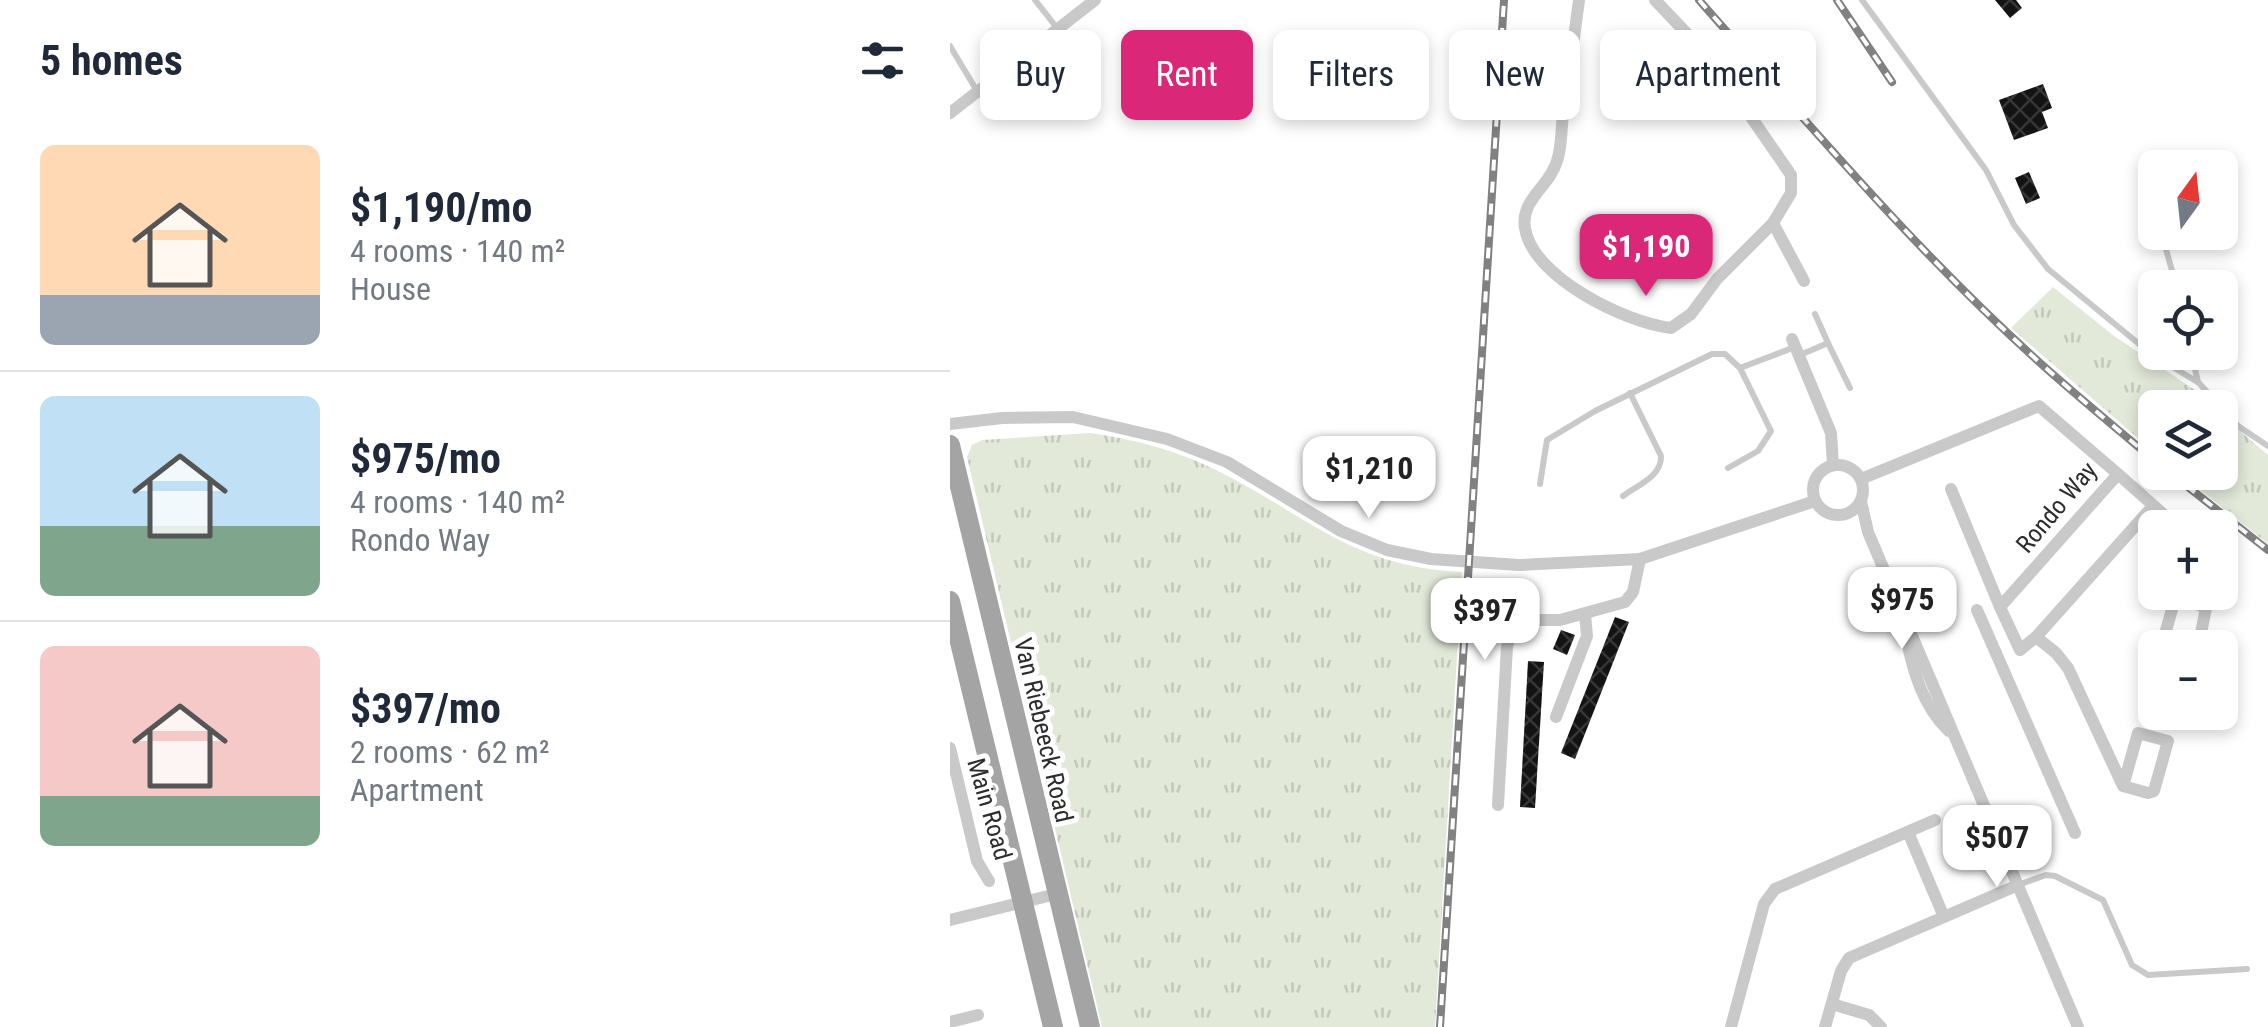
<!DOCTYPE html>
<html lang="en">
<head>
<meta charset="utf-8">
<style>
	body { margin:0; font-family:"Roboto Condensed",sans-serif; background:#f6f6f7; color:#1f2937; height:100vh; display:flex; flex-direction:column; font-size:38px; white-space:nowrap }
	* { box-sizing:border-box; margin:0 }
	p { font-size:32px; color:#747a83 }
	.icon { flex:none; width:55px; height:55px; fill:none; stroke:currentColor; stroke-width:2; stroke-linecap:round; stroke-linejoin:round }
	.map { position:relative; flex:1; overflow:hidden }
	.side { display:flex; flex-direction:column; background:#fff; width:950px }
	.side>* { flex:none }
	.banner { position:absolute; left:30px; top:30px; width:950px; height:90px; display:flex; gap:20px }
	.needle { width:65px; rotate:15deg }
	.tools { position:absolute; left:1188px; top:150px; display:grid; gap:20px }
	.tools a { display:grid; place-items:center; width:100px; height:100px; border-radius:15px; background:#fff; box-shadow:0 5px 15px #0003; font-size:50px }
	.price { position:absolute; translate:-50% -85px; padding:0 22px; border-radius:20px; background:#fff; color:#222; font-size:32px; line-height:65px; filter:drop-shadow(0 2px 5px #0008) }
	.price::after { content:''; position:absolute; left:50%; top:60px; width:30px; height:22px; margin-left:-15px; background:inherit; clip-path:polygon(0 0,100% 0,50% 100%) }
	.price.active { background:#db2777; color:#fff }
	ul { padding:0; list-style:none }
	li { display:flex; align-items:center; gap:30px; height:250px; padding:0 40px }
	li+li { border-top:2px solid #e0e1e3 }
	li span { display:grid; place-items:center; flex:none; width:280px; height:200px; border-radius:15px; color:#555 }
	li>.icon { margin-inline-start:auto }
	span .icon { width:120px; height:120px; fill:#fffc; stroke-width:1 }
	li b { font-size:42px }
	h2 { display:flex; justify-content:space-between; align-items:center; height:120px; padding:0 40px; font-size:42px }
	.tag { padding:0 35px; border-radius:15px; background:#fff; box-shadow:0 5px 15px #0003; font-size:35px; line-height:90px }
	.tag.active { background:#db2777; color:#fff }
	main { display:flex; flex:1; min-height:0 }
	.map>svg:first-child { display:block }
	.grass { fill:url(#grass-tufts) }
	.building { fill:url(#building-cross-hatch) }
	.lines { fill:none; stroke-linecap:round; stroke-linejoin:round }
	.lane { stroke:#c9c9c9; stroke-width:6 }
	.street { stroke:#c9c9c9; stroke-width:12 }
	.primary { stroke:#a4a4a4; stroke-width:20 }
	.rail-casing { stroke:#818181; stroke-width:8 }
	.rail { stroke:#fff; stroke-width:4; stroke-dasharray:11; stroke-linecap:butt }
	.labels { text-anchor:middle; stroke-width:10; stroke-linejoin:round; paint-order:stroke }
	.street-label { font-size:25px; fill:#2c2c2c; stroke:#fff }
</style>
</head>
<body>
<main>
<section class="side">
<h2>5 homes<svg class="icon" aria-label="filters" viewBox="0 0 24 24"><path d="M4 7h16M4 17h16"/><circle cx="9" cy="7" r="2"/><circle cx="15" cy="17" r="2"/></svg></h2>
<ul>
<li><span style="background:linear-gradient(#ffd9b3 75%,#9aa5b1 0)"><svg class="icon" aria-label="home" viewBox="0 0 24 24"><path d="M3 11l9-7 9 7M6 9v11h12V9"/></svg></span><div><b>$1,190/mo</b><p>4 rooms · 140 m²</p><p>House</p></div></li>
<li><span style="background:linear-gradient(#bfe0f5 65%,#7fa58c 0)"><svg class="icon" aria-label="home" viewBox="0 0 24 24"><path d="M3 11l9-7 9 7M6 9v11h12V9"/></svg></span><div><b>$975/mo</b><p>4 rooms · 140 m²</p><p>Rondo Way</p></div></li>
<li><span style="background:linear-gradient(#f6c9c9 75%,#7fa58c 0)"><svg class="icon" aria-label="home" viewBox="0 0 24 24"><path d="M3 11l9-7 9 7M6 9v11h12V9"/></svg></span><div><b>$397/mo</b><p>2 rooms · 62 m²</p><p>Apartment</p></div></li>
</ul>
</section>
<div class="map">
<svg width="1318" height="1027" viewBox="0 0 1318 1027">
	<defs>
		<pattern id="grass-tufts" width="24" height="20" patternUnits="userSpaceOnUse" patternTransform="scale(2.5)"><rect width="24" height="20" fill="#e2e9d9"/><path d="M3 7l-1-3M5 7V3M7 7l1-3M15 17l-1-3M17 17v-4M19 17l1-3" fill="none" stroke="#c2c8ba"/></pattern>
		<pattern id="building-cross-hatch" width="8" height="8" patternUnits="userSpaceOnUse" patternTransform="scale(2.5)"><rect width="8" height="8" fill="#131313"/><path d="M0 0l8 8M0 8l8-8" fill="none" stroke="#363636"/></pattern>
	</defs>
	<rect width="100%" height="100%" fill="#fff"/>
	<!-- grass -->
	<g class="grass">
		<polygon points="1103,287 1164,336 1242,388 1263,407 1205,408 1205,453 1061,328"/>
		<polygon points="1270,414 1318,455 1318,544 1229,473 1270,472"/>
		<path d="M140,433C183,439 226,450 266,470C357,515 401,567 512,572L485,1027H152L17,457L22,445L32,440Z"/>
	</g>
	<!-- building -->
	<g class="building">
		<polygon points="1045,0 1066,0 1072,8 1060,18"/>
		<polygon points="1093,84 1102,108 1092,112 1098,128 1064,140 1049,100"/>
		<polygon points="1079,172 1090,198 1076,204 1065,178"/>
		<polygon points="665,617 679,622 625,759 611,753"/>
		<polygon points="611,630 625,635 617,655 603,649"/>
		<polygon points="578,661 594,662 585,808 570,807"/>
	</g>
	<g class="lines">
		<!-- lane -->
		<g class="lane">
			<polyline points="85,0 107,28"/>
			<polyline points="912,0 1036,170 1064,225 1098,269 1200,353 1249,383 1288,426 1318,446"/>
			<polyline points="0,46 27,91"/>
			<polyline points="1196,171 1205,209"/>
			<polyline points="1211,232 1227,288"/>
			<polyline points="865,314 878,343"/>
			<polyline points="1241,352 1248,382"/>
			<polyline points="850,355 878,343 900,388"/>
			<polyline points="778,468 808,451 821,431 790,368"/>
			<polyline points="590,484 597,440 645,411 762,354 775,354 790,368 845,347"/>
			<path d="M673,496C688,485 712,476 711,456L680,393"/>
			<polyline points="1068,885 1096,875 1105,876 1153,900 1182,965 1198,975 1297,969"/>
		</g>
		<!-- street -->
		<g class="street">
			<path d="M629,0C624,38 619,77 613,115C611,130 612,146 607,161C600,186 570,200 575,228C582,277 676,323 721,328L741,314L767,279L823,223"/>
			<polyline points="705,0 761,59 841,175 841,193 823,223 854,281"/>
			<polyline points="0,113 145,0"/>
			<polyline points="842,339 881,433 883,465"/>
			<polyline points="0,424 52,418 123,417 217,439 277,462 391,531 437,550 481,559 569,565 690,559 865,501"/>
			<circle cx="888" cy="490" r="25"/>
			<polyline points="1168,474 1229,528"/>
			<polyline points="911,479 1089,406 1168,474 1050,607 1001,489"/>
			<polyline points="911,501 918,532 1128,1027"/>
			<polyline points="1226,595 1256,608 1248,648"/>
			<polyline points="1050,607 1070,650 1086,637 1203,506"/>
			<polyline points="1027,610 1125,833"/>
			<path d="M956,637C963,671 973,707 999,731"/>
			<polyline points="1086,637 1106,653 1118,668 1173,786 1198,793 1204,791 1218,741 1188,733 1173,786"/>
			<polyline points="1211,648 1227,592"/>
			<polyline points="606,717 637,636 635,614"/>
			<polyline points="0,748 27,861 39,881"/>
			<polyline points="548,805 557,647 562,624 569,620 610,620 675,602 683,592 690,559"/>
			<polyline points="958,832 994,917"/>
			<polyline points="0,920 106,894"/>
			<polyline points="882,1004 919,1015 931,1027"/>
			<polyline points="0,1022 28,1015"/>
			<polyline points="781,1027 814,904 825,889 985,820"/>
			<polyline points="875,1027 891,971 899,958 1068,885"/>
		</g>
		<!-- primary -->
		<g class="primary">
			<polyline points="0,445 140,1027"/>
			<polyline points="0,601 103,1027"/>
		</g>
		<!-- rail casing -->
		<g class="rail-casing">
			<g id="rail">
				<path d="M749,0C863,129 976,263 1106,377C1138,405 1172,433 1205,461"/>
				<polyline points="887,0 942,82"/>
				<polyline points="1219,472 1318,550"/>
				<polyline points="490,1027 554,0"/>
			</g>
		</g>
		<!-- rail -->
		<use href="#rail" class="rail"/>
	</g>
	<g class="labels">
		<!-- street labels -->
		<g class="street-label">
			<text transform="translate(1106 507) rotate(-50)" y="9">Rondo Way</text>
			<text transform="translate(94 730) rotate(77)" y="9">Van Riebeeck Road</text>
			<text transform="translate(40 809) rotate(74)" y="9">Main Road</text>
		</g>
	</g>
</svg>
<div class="tools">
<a><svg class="needle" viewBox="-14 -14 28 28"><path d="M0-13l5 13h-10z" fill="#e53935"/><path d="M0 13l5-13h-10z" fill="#747a83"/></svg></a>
<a><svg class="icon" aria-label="locate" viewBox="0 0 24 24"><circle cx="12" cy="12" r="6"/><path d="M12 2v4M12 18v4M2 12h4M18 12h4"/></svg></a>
<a><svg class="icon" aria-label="layers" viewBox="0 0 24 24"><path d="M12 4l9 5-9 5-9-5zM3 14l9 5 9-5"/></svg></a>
<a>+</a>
<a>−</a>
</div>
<b class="price active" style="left:696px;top:299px">$1,190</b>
<b class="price" style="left:419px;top:521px">$1,210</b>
<b class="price" style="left:952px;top:652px">$975</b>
<b class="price" style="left:535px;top:663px">$397</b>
<b class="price" style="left:1047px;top:890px">$507</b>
<div class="banner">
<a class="tag">Buy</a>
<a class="tag active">Rent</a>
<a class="tag">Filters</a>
<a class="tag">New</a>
<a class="tag">Apartment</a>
</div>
</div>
</main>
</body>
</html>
